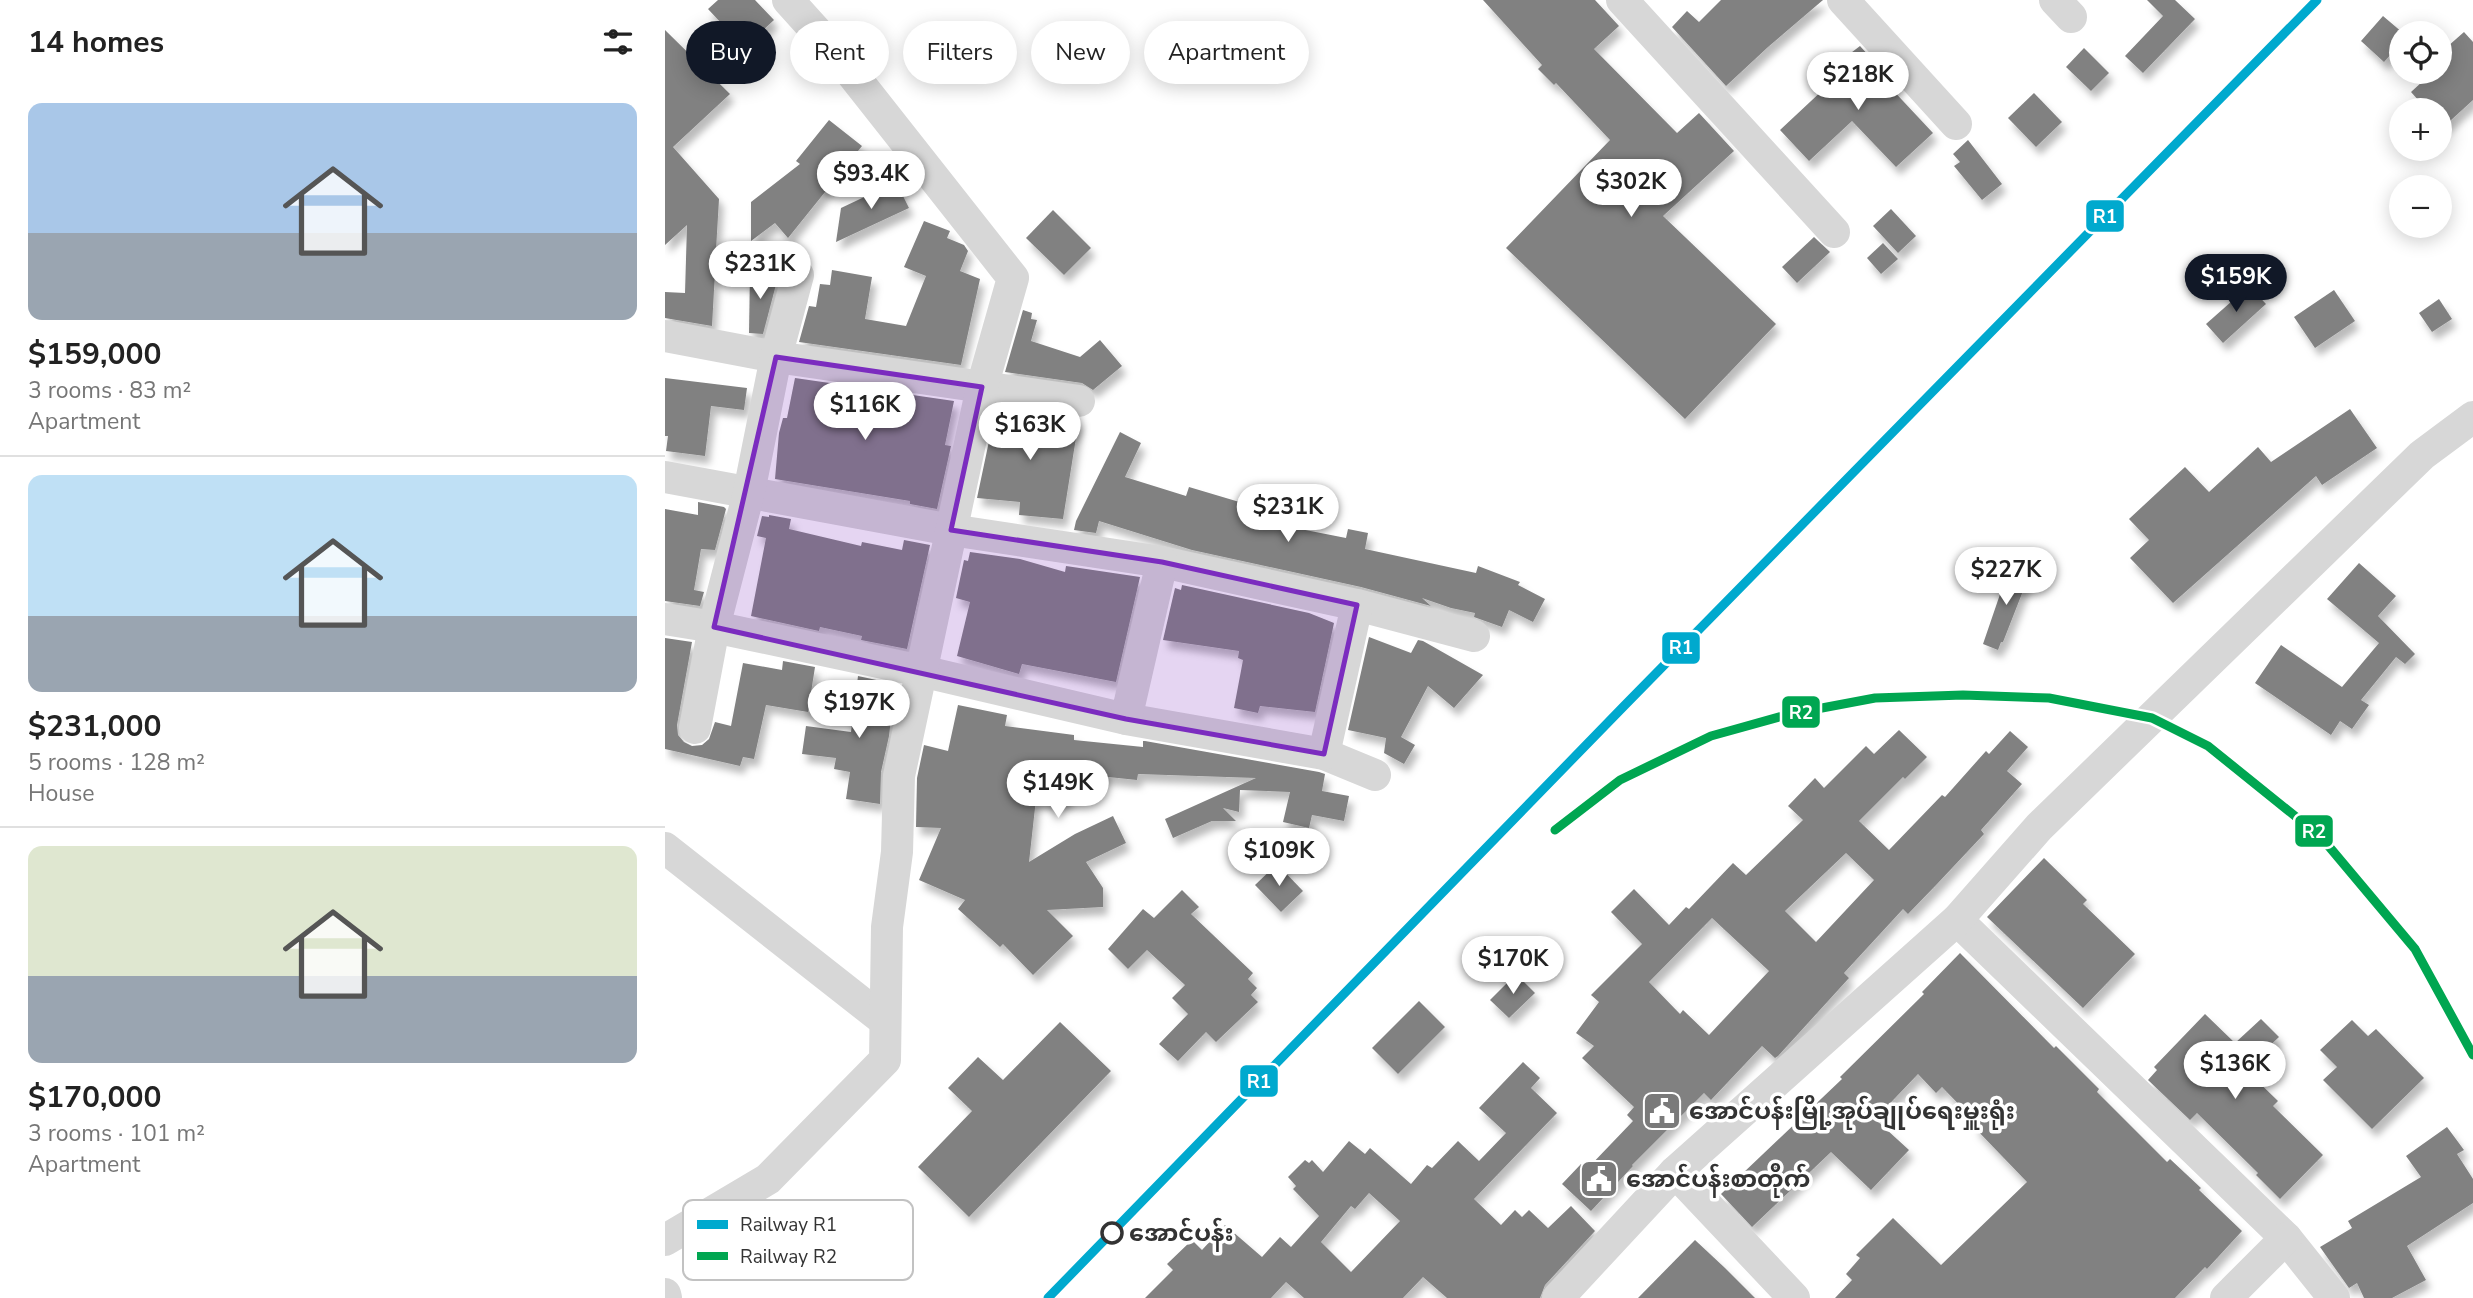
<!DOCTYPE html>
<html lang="en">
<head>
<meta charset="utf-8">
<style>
	body { margin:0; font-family:"Nunito Sans","Noto Sans Myanmar",sans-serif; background:#f6f6f6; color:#222; height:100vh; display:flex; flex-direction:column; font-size:26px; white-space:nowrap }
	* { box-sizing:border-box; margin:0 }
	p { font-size:23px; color:#767676 }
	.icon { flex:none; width:38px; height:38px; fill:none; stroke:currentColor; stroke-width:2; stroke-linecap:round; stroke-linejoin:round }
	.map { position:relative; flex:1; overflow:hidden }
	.drawer { display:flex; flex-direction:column; background:#fff; width:665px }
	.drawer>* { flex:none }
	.hud { position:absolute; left:21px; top:21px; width:665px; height:63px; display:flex; gap:14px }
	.tools { position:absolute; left:1724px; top:21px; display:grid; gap:14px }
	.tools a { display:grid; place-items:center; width:63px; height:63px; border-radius:50%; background:#fff; box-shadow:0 4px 18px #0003; font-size:35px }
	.price { position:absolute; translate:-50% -60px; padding:0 16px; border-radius:24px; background:#fff; color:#222; font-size:23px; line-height:46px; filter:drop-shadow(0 2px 4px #0008) }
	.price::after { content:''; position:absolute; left:50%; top:42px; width:21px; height:16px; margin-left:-10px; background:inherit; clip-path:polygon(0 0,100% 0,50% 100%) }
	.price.on { background:#111827; color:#fff }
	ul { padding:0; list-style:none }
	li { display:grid; align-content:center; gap:14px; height:371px; padding:0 28px }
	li+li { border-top:2px solid #e0e0e0 }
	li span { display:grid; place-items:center; height:217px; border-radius:14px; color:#555 }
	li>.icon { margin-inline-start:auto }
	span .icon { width:126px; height:126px; fill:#fffc; stroke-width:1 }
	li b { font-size:30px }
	h2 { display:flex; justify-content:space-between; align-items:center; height:84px; padding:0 28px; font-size:30px }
	.pill { padding:0 24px; border-radius:32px; background:#fff; box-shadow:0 4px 18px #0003; font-size:24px; line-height:63px }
	.pill.on { background:#111827; color:#fff }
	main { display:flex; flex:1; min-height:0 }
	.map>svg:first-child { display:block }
	.building { fill:#818181; fill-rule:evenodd; filter:url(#shadow) }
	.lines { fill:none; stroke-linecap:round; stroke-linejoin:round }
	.minor { stroke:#d7d7d7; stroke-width:32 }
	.rail-1-casing { stroke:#fff; stroke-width:14 }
	.rail-2-casing { stroke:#fff; stroke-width:14 }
	.rail-1 { stroke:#00a9ce; stroke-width:9 }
	.rail-2 { stroke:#00a651; stroke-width:9 }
	.marked { fill:#7b2cbf; fill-opacity:0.2; stroke:#7b2cbf; stroke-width:5; stroke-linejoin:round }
	.stop-dot { fill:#fff; stroke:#333; stroke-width:3.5 }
	.labels { text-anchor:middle; stroke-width:7; stroke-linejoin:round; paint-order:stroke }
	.poi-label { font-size:24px; font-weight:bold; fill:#333; stroke:#fff; text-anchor:start }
	.stop-label { font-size:24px; font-weight:bold; fill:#333; stroke:#fff; text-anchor:start }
	.key { fill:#fff; stroke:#c2c2c2; stroke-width:2 }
	.key-label { font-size:19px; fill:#333 }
	.line-badge { stroke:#fff; stroke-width:2.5 }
	.badge-label { font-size:19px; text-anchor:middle; font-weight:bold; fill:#fff }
</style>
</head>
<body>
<main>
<section class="drawer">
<h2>14 homes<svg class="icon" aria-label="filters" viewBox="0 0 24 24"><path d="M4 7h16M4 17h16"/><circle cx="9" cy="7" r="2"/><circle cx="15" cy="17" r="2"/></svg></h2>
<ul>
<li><span style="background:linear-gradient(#a9c7e8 60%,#9aa5b1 0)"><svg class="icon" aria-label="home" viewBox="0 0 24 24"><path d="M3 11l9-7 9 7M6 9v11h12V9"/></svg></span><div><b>$159,000</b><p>3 rooms · 83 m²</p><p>Apartment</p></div></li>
<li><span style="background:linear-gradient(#bfe0f5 65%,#9aa5b1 0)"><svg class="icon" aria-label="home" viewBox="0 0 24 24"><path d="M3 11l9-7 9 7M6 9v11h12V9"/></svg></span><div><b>$231,000</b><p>5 rooms · 128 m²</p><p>House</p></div></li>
<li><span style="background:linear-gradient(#dfe7d0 60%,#9aa5b1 0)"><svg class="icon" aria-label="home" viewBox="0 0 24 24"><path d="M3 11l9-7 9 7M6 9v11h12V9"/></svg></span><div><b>$170,000</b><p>3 rooms · 101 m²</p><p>Apartment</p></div></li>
</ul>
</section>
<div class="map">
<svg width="1808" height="1298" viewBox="0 0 1808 1298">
	<defs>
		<filter id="shadow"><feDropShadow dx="4.5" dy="8" stdDeviation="3.5" flood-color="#0004"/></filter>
	</defs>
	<rect width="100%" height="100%" fill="#fff"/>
	<!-- building -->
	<g class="building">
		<polygon points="53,0 90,0 109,20 83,44 76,37 72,40 43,9"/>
		<polygon points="818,0 930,0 954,26 929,49 1012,133 1034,113 1069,151 998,216 1111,324 1020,419 841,248 945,140 891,83 889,85 873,69 877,65"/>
		<polygon points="1056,0 1158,0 1103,47 1061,86 1007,27 1022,11 1034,22"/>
		<polygon points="1482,0 1510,0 1530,19 1478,73 1460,56 1498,16"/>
		<polygon points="1718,16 1738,33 1736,33 1736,43 1719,62 1696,41"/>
		<polygon points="0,30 65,94 8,147 54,199 50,267 45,272 50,272 47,326 0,318 0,292 20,293 22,225 0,245"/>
		<polygon points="1799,32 1808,42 1808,100 1774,131 1774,110 1762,110 1746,92 1758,81 1750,72 1774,72 1774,54"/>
		<polygon points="1195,46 1228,82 1223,85 1268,133 1231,167 1187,121 1144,161 1115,130 1161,87 1159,85 1175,71 1170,65"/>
		<polygon points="1419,48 1444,73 1426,91 1401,67"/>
		<polygon points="1369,93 1397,122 1371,147 1343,118"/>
		<polygon points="164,120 197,146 123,238 110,223 86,241 86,202 135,164 131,161"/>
		<polygon points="1303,140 1337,184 1317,200 1289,166 1295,162 1288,154"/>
		<polygon points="231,182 244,208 171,242 176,208"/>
		<polygon points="1226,209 1251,236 1233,253 1208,226"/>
		<polygon points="388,210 426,248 399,275 361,238"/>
		<polygon points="259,221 285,231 282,238 299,245 303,251 295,271 315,279 296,365 134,342 144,306 151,307 155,284 165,285 167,270 207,277 200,319 241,326 261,276 239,267"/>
		<polygon points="1149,237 1165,252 1132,283 1117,267"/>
		<polygon points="1218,243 1233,259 1216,274 1202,258"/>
		<polygon points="85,272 113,277 98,334 84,333"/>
		<polygon points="1584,286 1601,304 1558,343 1541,324"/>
		<polygon points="1669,290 1690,321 1650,348 1629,317"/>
		<polygon points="1774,299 1787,319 1767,332 1754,313"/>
		<polygon points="358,310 367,313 366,319 372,320 366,341 415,357 435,340 457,366 428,390 417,383 340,372"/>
		<polygon points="0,378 82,388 79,410 46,406 40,456 1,451 3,436 0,436"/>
		<polygon points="130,378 289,401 280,445 286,446 272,509 245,504 245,501 110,479 114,433 118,418 122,418"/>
		<polygon points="331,408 414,419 398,519 354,515 355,502 312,498"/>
		<polygon points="1685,409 1712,448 1657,485 1651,476 1508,603 1465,558 1484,540 1464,519 1520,467 1544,492 1593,447 1606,462"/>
		<polygon points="455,432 476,443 460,477 521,496 524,487 618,515 615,525 681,538 683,529 703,533 700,549 811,573 813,566 855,582 853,585 880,599 868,622 844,610 837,627 809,617 810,613 786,608 757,598 766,606 696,587 527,550 434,521 431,533 409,530 411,521"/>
		<polygon points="33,502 59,507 61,509 50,550 36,549 29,590 39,592 35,606 0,601 0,509 33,515"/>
		<polygon points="104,515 126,519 124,529 196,546 197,542 237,550 239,540 265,545 242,649 196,640 197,636 155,627 154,631 86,616 101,538 92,536 97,516 104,517"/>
		<polygon points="305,552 355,559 400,572 401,566 475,577 451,682 357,664 354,674 292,656 305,602 291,598 299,560 303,561"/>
		<polygon points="1694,563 1731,596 1713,616 1750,654 1740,664 1731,657 1696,700 1704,705 1687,729 1675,721 1666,735 1590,683 1616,645 1677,687 1714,643 1662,599"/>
		<polygon points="1345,565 1365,573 1338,642 1336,642 1333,650 1318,644"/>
		<polygon points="517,585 644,613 669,623 650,712 595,706 593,713 569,708 578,660 573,658 574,651 498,640 510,588 516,590"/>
		<polygon points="704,637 746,653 753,640 758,641 818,675 789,708 763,686 736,737 750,745 739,764 719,753 721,738 683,730"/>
		<polygon points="0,638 27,642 12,725 13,735 19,742 27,746 37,745 44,739 50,722 66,726 78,663 117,670 118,661 150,667 143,712 101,705 89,759 78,757 75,766 0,749"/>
		<polygon points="193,676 230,684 224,736 216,772 215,804 181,799 185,772 169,769 171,758 137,754 141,726 186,732"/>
		<polygon points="293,705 342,715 340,726 409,735 409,740 478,747 478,741 480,741 654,772 660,774 657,791 684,796 679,821 647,815 644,828 618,822 625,792 575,790 574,812 558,808 571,821 547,821 508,838 500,819 591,778 473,774 472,780 405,773 403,802 371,799 364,862 410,834 448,816 461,843 421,862 438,888 438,907 382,910 408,936 368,975 338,944 335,947 293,909 300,900 254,880 276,828 251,827 252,778 259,745 283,751"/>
		<path d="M1234,730L1262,757L1240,779L1238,777L1194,821L1224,850L1277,795L1280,797L1321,751L1324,754L1345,731L1363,747L1342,771L1357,784L1316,830L1319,834L1272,884L1243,914L1238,909L1179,973L1184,978L1113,1056L1110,1058L1097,1046L1046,1100L1039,1093L967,1165L968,1166L926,1211L897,1184L916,1164L922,1169L968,1121L962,1115L969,1107L917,1058L929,1046L911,1033L934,1002L926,995L977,944L946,912L969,889L1004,925L1021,907L1024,909L1068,863L1081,875L1138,820L1123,806L1150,778L1159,788L1201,746L1209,754ZM1181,853L1209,880L1151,942L1120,911ZM1047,918L1104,971L1044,1035L1018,1010L1015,1014L984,982Z"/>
		<polygon points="1379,858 1422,900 1418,904 1470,954 1418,1008 1322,917"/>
		<polygon points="612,864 638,891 616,912 590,885"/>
		<polygon points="517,890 534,907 526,914 588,973 583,979 592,988 586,995 593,1002 551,1042 541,1032 513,1061 494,1044 523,1014 507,998 520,985 482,950 463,969 443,949 478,909 489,918"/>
		<polygon points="1295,953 1389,1048 1391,1046 1434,1089 1432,1092 1502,1162 1505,1159 1536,1188 1534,1190 1577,1231 1542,1269 1540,1267 1510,1298 1170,1298 1187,1280 1181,1274 1195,1258 1191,1255 1228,1218 1276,1265 1362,1182 1309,1127 1312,1123 1277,1087 1271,1093 1253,1074 1210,1119 1244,1150 1206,1190 1166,1152 1087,1227 1056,1194 1177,1079 1175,1077 1259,994 1257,992"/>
		<polygon points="851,974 870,993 844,1018 825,1000"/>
		<polygon points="754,1001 780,1027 733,1074 707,1048"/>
		<polygon points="1540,1014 1570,1043 1596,1019 1614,1037 1580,1069 1613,1101 1608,1106 1658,1155 1615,1199 1591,1175 1593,1173 1532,1113 1525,1120 1483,1080 1492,1070 1489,1067"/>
		<polygon points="1687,1020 1703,1036 1711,1029 1759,1078 1707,1129 1658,1080 1672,1067 1655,1050"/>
		<polygon points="395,1022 446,1071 304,1217 253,1167 307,1111 283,1088 313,1057 338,1080"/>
		<path d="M858,1062L875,1078L866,1088L892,1113L809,1199L836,1225L850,1210L857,1217L864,1210L883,1228L906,1206L930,1231L880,1285L875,1298H782L758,1277L738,1298H639L621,1282L606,1298H480L508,1270L502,1264L527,1240L537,1250L560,1225L597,1257L615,1237L626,1247L654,1216L628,1189L631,1186L623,1177L640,1160L644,1163L647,1160L658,1172L684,1141L700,1154L705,1148L746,1184L762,1165L767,1168L793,1141L814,1161L841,1133L814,1108ZM704,1193L735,1221L686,1272L656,1242L686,1206L690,1209Z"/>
		<polygon points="1782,1127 1799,1150 1792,1154 1808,1179 1808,1203 1742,1246 1761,1280 1727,1298 1699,1298 1692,1283 1684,1288 1655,1247 1687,1228 1683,1221 1756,1177 1741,1156"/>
		<polygon points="1030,1240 1060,1268 1090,1298 973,1298"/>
	</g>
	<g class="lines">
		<!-- minor -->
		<g class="minor">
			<polyline points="957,0 1169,232"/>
			<polyline points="1178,0 1291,124"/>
			<polyline points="1390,0 1406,17"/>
			<polyline points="0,336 111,357 414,401"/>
			<polyline points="0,477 286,530 497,562 692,605 809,636"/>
			<polyline points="0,619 49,627 256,671 461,719 659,754 710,775"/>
			<polyline points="461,719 497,562"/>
			<polyline points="30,728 49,627 84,492 111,357 133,275"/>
			<polyline points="659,754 692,605"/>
			<polyline points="0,848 220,1021"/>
			<polyline points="1292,920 1621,1238 1669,1298"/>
			<polyline points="1010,1172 1129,1298"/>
			<polyline points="0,1240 103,1179 220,1060 222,927 232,852 234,776 317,387 348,278 169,51 123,0"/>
			<polyline points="0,1294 1,1298"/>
			<polyline points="893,1298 1010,1172 1292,920 1374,827 1757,455 1808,417"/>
			<polyline points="1561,1298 1621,1238"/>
		</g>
		<!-- rail-1 casing -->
		<g class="rail-1-casing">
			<polyline id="rail-1" points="383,1298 960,705 1652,0"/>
		</g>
		<!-- rail-2 casing -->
		<g class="rail-2-casing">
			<polyline id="rail-2" points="890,830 955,780 1046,736 1125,714 1210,698 1298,695 1384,698 1487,718 1543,746 1656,837 1750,949 1808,1055"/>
		</g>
		<!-- rail-1 -->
		<use href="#rail-1" class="rail-1"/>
		<!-- rail-2 -->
		<use href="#rail-2" class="rail-2"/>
	</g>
	<!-- marked area -->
	<path class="marked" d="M111,357L317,387L286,530L497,562L692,605L659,754L461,719L49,627Z"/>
	<!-- icons -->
	<defs>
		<g id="civic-square" transform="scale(2.0125)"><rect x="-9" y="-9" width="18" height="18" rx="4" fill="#7a7a7a" stroke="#fff"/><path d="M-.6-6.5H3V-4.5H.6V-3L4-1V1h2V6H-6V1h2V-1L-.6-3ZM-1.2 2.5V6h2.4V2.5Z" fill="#fff"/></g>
	</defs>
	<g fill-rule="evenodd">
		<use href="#civic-square" x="997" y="1111"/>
		<use href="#civic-square" x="934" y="1179"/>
	</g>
	<!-- markers -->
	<circle class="stop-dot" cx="447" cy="1233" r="10"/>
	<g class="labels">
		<!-- poi labels -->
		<g class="poi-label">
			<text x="1024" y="1119">အောင်ပန်းမြို့အုပ်ချုပ်ရေးမှူးရုံး</text>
			<text x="961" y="1187">အောင်ပန်းစာတိုက်</text>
		</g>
		<!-- stop labels -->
		<g class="stop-label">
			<text x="464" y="1241">အောင်ပန်း</text>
		</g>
	</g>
	<!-- legend -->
	<rect x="18" y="1200" width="230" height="80" rx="10" class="key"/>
	<rect x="32" y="1220" width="31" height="9" fill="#00a9ce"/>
	<rect x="32" y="1252" width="31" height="8" fill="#00a651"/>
	<g class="key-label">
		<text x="75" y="1231">Railway R1</text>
		<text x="75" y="1263">Railway R2</text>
	</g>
	<g class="line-badge">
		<rect x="1420" y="199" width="40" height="34" rx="7" fill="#00a9ce"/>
		<rect x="996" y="631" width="40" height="34" rx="7" fill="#00a9ce"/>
		<rect x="1116" y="695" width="40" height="34" rx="7" fill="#00a651"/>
		<rect x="1629" y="814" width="40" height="34" rx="7" fill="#00a651"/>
		<rect x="574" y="1064" width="40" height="34" rx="7" fill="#00a9ce"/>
	</g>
	<g class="badge-label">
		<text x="1440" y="223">R1</text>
		<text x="1016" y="654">R1</text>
		<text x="1136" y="719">R2</text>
		<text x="1649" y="838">R2</text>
		<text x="594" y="1088">R1</text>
	</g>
</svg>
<div class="tools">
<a><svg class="icon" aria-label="locate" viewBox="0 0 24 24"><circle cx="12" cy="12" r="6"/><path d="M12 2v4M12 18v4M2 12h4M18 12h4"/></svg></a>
<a>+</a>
<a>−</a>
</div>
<b class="price" style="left:1193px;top:112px">$218K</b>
<b class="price" style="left:206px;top:211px">$93.4K</b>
<b class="price" style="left:966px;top:219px">$302K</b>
<b class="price" style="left:95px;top:301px">$231K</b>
<b class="price on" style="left:1571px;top:314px">$159K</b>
<b class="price" style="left:200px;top:442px">$116K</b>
<b class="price" style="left:365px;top:462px">$163K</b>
<b class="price" style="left:623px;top:544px">$231K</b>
<b class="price" style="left:1341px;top:607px">$227K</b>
<b class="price" style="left:194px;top:740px">$197K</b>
<b class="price" style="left:393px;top:820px">$149K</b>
<b class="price" style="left:614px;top:888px">$109K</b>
<b class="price" style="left:848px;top:996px">$170K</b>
<b class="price" style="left:1570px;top:1101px">$136K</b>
<div class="hud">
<a class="pill on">Buy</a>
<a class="pill">Rent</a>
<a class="pill">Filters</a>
<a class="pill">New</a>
<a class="pill">Apartment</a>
</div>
</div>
</main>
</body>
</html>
